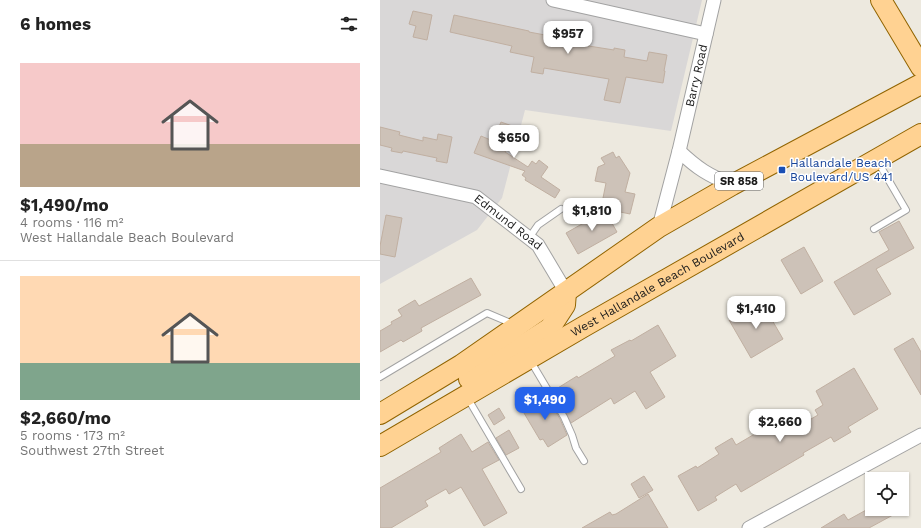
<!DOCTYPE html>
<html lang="en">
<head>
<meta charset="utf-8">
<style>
	body { margin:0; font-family:"Work Sans",sans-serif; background:#f6f6f6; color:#222; height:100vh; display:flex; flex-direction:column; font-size:15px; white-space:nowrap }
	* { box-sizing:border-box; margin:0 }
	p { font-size:13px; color:#767676 }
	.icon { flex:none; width:22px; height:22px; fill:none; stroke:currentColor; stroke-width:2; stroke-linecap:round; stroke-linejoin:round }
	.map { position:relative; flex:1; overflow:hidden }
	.sheet { display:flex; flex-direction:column; background:#fff; width:380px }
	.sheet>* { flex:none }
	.fabs { position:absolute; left:485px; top:472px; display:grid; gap:8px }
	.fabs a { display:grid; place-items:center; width:44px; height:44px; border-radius:0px; background:#fff; box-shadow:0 1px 3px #0004; font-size:20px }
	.price { position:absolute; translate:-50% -34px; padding:0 9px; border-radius:8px; background:#fff; color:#222; font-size:13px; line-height:26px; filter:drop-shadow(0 1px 2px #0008) }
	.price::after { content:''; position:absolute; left:50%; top:24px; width:12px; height:9px; margin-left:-6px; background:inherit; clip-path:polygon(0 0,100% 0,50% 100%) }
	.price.selected { background:#2563eb; color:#fff }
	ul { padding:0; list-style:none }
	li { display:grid; align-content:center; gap:8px; height:212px; padding:0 20px }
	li+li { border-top:1px solid #e0e0e0 }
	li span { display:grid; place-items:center; height:124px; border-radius:0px; color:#555 }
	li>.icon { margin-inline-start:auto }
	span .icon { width:72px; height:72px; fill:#fffc; stroke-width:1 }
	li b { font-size:17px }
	h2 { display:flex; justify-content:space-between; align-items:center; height:48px; padding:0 20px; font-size:17px }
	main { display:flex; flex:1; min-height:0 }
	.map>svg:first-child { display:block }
	.residential { fill:#d9d7d7 }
	.building { fill:#cdc2b8; stroke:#c0afa1 }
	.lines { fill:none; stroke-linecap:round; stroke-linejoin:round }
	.service-casing { stroke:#a2a2a2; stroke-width:8 }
	.minor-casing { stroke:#a2a2a2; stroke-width:15 }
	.primary-casing { stroke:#916400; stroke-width:22 }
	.service { stroke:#fff; stroke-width:6 }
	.minor { stroke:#fff; stroke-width:13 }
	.primary { stroke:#ffd292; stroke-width:20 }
	.transit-dot { fill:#1a4fb4; stroke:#fff; stroke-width:1.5 }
	.labels { text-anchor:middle; stroke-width:3; stroke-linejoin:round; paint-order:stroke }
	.shield { fill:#fff; stroke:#5f5f5f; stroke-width:1 }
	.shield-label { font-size:11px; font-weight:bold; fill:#1b1b1b }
	.street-label { font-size:12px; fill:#1b1b1b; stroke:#fff }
	.transit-label { font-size:12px; fill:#164399; stroke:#fff; text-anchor:start }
</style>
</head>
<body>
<main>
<section class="sheet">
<h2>6 homes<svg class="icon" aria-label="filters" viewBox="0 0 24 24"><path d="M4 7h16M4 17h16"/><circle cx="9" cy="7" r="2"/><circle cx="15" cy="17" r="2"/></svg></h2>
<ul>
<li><span style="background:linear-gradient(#f6c9c9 65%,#b9a48a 0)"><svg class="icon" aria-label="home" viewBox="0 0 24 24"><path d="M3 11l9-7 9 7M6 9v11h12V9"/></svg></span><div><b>$1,490/mo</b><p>4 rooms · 116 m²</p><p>West Hallandale Beach Boulevard</p></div></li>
<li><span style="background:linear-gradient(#ffd9b3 70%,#7fa58c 0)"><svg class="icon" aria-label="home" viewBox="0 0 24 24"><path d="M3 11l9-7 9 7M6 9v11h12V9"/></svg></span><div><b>$2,660/mo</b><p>5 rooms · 173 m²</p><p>Southwest 27th Street</p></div></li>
</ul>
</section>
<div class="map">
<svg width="541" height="528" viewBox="0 0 541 528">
	<rect width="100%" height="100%" fill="#ede9df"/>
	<!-- residential -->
	<polygon class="residential" points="0,0 322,0 291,131 145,110 122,198 97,230 0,284"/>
	<!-- building -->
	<g class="building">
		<polygon points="33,11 52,15 47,40 33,37 36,26 29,24"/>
		<polygon points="74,15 149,31 149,32 197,41 196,44 234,50 234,48 245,50 244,57 267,61 269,52 287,55 284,71 285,71 283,83 246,77 240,103 224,100 229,79 164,68 163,74 151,72 154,57 130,52 132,46 70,32"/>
		<polygon points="121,122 135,127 125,152 148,167 152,161 156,164 159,160 168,167 161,177 180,190 175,198 145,180 146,178 142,175 145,171 94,153 101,136 113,141"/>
		<polygon points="0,127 20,132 19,135 43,141 43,137 57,140 58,134 72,137 67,163 56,161 57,158 23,151 22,153 11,151 12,148 0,145"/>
		<polygon points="233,152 236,158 239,156 250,173 245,192 255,194 250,214 221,208 226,183 215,181 218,167 225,164 221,158"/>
		<polygon points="225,211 237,232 198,254 186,233"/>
		<polygon points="6,215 22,218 15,257 0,254 0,246"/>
		<polygon points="519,221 534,248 496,269 511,294 474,315 454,282 509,250 499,232"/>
		<polygon points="424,247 443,281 421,294 401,260"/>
		<polygon points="91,278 101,295 41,328 42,331 23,342 21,340 0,352 0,331 12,324 11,322 22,316 18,310 35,300 39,306"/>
		<polygon points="381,301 403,339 371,358 349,320"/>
		<polygon points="278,325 296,356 270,372 285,397 266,409 255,391 234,404 231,398 191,423 173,391 197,376 198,378 235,356 231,350 250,340 251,341"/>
		<polygon points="533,338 541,352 541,395 514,349"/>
		<polygon points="474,368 498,409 468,427 471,432 454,442 451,437 423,453 424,455 361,492 356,484 335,497 337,500 318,511 298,476 316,466 317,468 339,454 335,448 352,438 356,445 402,418 410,431 438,415 435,410 443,405 436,391"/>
		<polygon points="165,394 180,419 187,435 168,447 163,439 160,440 141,408"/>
		<polygon points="119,408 125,418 114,425 108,415"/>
		<polygon points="129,430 139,448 126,455 116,438"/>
		<polygon points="81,434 92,452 108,442 119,460 102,469 127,513 104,526 81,487 69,494 66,489 45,501 48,506 11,528 0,528 0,488 61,452 59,448"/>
		<polygon points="264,476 273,490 259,498 251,484"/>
		<polygon points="268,494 288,528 202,528 230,512 232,515 236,514"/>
		<polygon points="488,509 524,509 489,528 441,528 464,514 468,520"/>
	</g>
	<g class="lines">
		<!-- service casing -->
		<g class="service-casing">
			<g id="service">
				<polyline points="494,229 526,210 498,162"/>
				<polyline points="149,238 158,225 181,209"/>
				<polyline points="150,360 184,417 192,435 196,448 204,461"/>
				<polyline points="0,377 107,313 133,324"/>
				<polyline points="87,397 141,489"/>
			</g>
		</g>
		<!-- minor casing -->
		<g class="minor-casing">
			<g id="minor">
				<polyline points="173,0 326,34"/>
				<path d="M299,151C318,169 328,175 352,185"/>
				<path id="s1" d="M0,176L96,197L158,245L186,292"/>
				<path id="s2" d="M279,227L299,151L334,0"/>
				<polyline points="369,528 541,435"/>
			</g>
		</g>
		<!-- primary casing -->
		<g class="primary-casing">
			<g id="primary">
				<polyline points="501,0 541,67"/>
				<polyline points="89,379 170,328 185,305 186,292"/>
				<polyline points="0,414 81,365 279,227 352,185 541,84"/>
				<path id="s3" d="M0,446L203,327L541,134"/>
			</g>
		</g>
		<!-- service -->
		<use href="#service" class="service"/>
		<!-- minor -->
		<use href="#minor" class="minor"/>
		<!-- primary -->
		<use href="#primary" class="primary"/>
	</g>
	<!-- markers -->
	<rect class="transit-dot" x="398" y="166" width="8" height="8" rx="2"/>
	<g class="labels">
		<!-- shield labels -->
		<rect class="shield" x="335" y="172" width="48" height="18" rx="3"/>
		<g class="shield-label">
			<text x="359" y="185">SR 858</text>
		</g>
		<!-- street labels -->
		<g class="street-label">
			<text dy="4" stroke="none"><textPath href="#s2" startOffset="156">Barry Road</textPath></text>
			<text dy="4" stroke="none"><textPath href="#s1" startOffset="139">Edmund Road</textPath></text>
			<text dy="4" stroke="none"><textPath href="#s3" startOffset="321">West Hallandale Beach Boulevard</textPath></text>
		</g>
		<!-- transit labels -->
		<g class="transit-label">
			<text x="410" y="167">Hallandale Beach<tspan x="410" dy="14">Boulevard/US 441</tspan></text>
		</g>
	</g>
</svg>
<div class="fabs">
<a><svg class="icon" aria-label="locate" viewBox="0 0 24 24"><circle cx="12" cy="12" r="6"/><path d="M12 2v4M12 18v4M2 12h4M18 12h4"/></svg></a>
</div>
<b class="price" style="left:188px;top:55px">$957</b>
<b class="price" style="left:134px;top:159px">$650</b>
<b class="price" style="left:212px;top:232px">$1,810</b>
<b class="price" style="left:376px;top:330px">$1,410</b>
<b class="price selected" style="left:165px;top:421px">$1,490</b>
<b class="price" style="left:400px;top:443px">$2,660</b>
</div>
</main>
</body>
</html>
